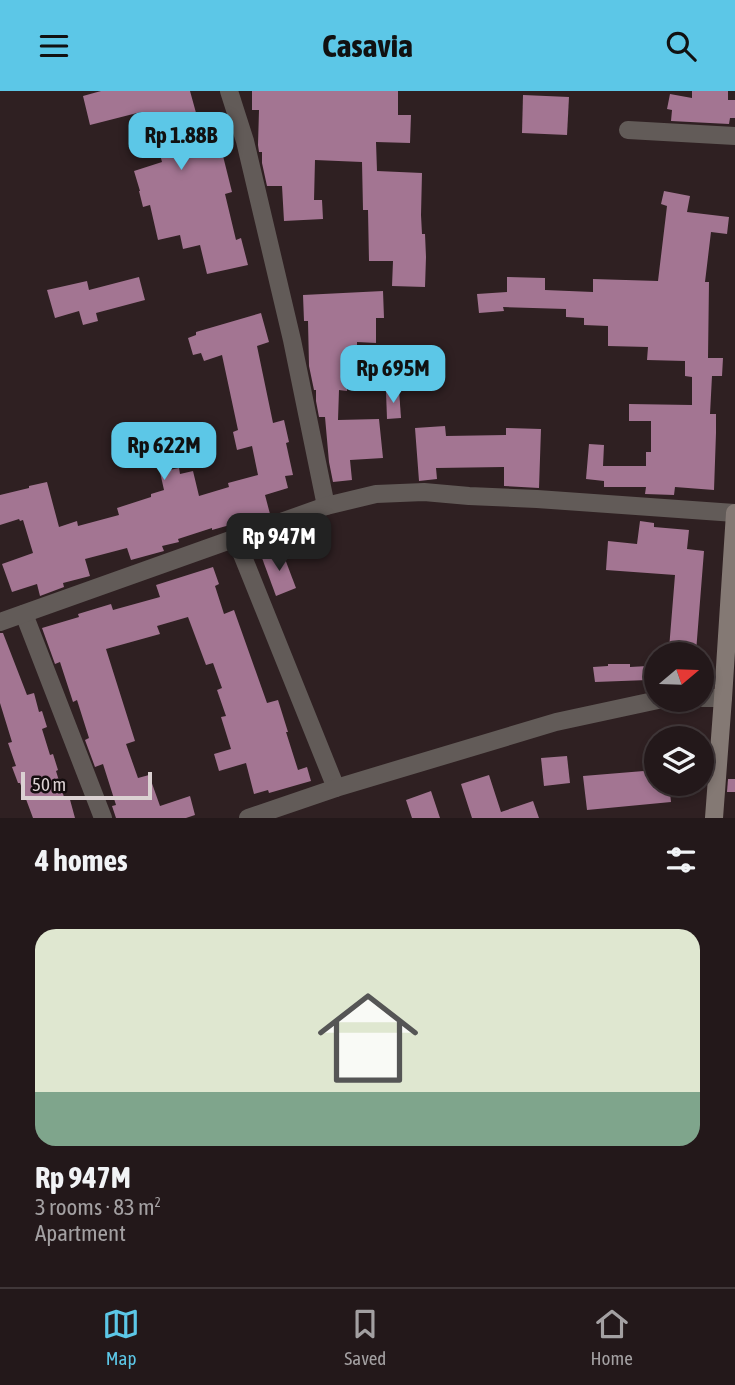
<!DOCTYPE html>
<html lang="en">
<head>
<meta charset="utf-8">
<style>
	body { margin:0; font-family:"Asap Condensed",sans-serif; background:#2b2123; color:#f1f3f6; height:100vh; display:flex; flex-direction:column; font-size:26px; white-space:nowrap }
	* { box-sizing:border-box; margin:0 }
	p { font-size:23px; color:#a3a0a2 }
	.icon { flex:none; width:38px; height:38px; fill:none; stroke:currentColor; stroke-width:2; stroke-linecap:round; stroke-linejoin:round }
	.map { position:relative; height:727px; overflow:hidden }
	.panel { display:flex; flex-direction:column; background:#23181a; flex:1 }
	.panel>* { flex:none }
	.needle { width:46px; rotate:71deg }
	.tools { position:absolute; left:644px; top:551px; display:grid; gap:14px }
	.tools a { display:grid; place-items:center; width:70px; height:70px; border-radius:50%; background:#23181a; box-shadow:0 4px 10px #0003,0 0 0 2px #403739; font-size:35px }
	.scale { position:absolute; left:21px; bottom:18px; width:131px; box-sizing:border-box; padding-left:7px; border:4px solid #dbd1d2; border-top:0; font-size:19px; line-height:24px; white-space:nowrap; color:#dbd1d2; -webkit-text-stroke:5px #130c0d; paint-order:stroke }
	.price { position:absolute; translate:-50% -60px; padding:0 16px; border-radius:14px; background:#5cc7e7; color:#111; font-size:23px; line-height:46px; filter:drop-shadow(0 2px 4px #0008) }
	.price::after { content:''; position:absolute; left:50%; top:42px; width:21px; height:16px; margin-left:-10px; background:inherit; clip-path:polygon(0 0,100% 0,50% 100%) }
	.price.on { background:#222; color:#fff }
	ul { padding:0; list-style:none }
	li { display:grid; align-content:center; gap:14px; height:371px; padding:0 35px }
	li span { display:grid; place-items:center; height:217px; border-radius:21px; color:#555 }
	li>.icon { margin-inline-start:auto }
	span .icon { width:126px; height:126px; fill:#fffc; stroke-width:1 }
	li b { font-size:30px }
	h2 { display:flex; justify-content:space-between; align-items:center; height:84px; padding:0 35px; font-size:30px }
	header { display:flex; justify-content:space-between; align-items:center; height:91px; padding:0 35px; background:#5cc7e7; color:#111; font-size:32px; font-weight:700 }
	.tab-bar { display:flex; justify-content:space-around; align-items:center; height:98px; border-top:2px solid #403739; background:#23181a; font-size:19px; color:#a3a0a2 }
	.tab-bar a { display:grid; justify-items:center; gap:4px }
	.tab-bar .on { color:#5cc7e7 }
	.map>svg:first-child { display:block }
	.building { fill:#a37592 }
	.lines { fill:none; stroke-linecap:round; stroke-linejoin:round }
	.street { stroke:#625b58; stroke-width:18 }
	.secondary { stroke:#847974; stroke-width:18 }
</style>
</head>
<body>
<header><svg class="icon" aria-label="menu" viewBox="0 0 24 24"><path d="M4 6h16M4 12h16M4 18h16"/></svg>Casavia<svg class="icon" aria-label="search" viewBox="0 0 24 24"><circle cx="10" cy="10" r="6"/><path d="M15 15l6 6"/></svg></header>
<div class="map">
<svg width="735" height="727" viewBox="0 0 735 727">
	<rect width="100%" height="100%" fill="#2f2022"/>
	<!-- building -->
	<g class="building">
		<polygon points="101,0 190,0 198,29 218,24 222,40 217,41 232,101 225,103 236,149 241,147 248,174 207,183 200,154 183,158 180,144 158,149 150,114 143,116 139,100 140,100 134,80 162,71 153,37 146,38 141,21 90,34 83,5"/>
		<polygon points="252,0 398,0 398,24 411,24 410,52 376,51 377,80 422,82 421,124 422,143 425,143 426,166 425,196 392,195 393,170 369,170 368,119 363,119 362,71 315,69 314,109 322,109 323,128 284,130 282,95 267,95 262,72 262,61 259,61 258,54 259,19 252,19"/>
		<polygon points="692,0 728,0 728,9 735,9 735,27 730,27 729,33 671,30 672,19 667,18 670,3 692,7"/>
		<polygon points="523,4 569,6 567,44 522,42"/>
		<polygon points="664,100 690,105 687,121 729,126 727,143 711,141 705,191 709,191 708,267 723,267 722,285 712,285 710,323 716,323 716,342 714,399 675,396 674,404 645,403 646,396 604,396 604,390 586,388 589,353 604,354 603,375 646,375 646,361 651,361 651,330 629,330 629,313 692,314 692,286 685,285 685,270 647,269 648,256 608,255 608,235 584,234 584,227 566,226 566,218 503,216 504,220 479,222 477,203 507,201 507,186 545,187 545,199 593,201 593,188 658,190 667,115 661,113"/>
		<polygon points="139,186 145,209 96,222 98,230 83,234 79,220 55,227 47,199 87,190 89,199"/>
		<polygon points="383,200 384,227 376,227 376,252 357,251 357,285 347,286 347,300 339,299 338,329 379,328 383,367 350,369 352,389 333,391 329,371 325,326 319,326 316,310 316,299 314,299 309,275 308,230 304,230 303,204"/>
		<polygon points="261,222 269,251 257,255 273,332 284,329 289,351 286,352 293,384 285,385 288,397 265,404 270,423 212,439 212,437 178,448 179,451 162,455 164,460 131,469 127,457 85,468 90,485 63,492 64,496 40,505 37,493 12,501 2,473 33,462 23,429 20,430 19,428 0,434 0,404 29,397 29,395 47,391 59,436 77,430 78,435 119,424 117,417 151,406 151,403 164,399 160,381 179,377 180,383 193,380 199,405 229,396 228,392 258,384 252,355 237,359 233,341 238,339 222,264 204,270 201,262 193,264 188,247 196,244 196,241"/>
		<polygon points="399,299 401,327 387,328 386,300"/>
		<polygon points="445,335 446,345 506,344 506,337 541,338 539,397 504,395 504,376 436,377 437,388 419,390 415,337"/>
		<polygon points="640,430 654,432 654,436 689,439 687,458 704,460 696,561 669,558 675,484 606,479 608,450 637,453"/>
		<polygon points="282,460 296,497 276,505 262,467"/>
		<polygon points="213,476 219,493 215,495 224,523 234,519 267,612 278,609 288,641 286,641 298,679 307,676 311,690 269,702 268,699 254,703 246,672 219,680 214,663 231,658 221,626 226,625 217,599 222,597 213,572 206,574 188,526 157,535 160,543 106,558 135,650 126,653 138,687 149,684 160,715 190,705 195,724 186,727 116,727 112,715 116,714 103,673 95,676 85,649 89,647 77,609 73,611 60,571 55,573 42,537 79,526 78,523 111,513 113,519 160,506 156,494"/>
		<polygon points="0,542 3,542 27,604 34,602 39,621 42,620 47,636 42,638 50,664 53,663 58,679 56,680 64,706 69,705 75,727 33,727 20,692 18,692 12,676 16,675 8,652 12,651 0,612"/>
		<polygon points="608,573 630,573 630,576 648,575 648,589 595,591 593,576 608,575"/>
		<polygon points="567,665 570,692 544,695 541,667"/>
		<polygon points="656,679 656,693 669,693 671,711 587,719 583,685"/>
		<polygon points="489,684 501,721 533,710 539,727 472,727 461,693"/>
		<polygon points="728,688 735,688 735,701 727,701"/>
		<polygon points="431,700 440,727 412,727 406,709"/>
	</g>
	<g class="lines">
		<!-- street -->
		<g class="street">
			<polyline points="229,0 245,50 292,249 326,415"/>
			<polyline points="628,39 735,45"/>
			<polyline points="235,446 336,697"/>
			<polyline points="24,523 103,727"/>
			<polyline points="0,531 326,415 376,403 424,401 469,405 537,408 735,422"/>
			<polyline points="702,607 723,607"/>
			<polyline points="248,727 336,697 556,631 658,609"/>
		</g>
		<!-- secondary -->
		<polyline class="secondary" points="714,727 723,607 735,422"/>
	</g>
</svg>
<div class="tools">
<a><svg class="needle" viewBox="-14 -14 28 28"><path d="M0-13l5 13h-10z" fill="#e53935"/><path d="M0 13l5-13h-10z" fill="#a3a0a2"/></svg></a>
<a><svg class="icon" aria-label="layers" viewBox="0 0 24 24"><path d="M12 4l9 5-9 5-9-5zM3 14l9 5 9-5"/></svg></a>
</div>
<div class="scale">50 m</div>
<b class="price" style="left:181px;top:81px">Rp 1.88B</b>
<b class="price" style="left:393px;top:314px">Rp 695M</b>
<b class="price" style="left:164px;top:391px">Rp 622M</b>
<b class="price on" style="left:279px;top:482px">Rp 947M</b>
</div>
<section class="panel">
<h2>4 homes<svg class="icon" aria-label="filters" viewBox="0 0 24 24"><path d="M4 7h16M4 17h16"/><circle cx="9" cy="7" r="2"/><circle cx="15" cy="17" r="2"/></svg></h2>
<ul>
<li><span style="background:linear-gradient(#dfe7d0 75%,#7fa58c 0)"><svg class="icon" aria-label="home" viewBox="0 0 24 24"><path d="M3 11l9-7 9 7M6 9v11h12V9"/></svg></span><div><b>Rp 947M</b><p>3 rooms · 83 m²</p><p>Apartment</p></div></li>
</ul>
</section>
<nav class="tab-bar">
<a class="on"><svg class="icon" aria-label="map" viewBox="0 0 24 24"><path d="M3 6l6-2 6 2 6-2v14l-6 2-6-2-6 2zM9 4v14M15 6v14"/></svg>Map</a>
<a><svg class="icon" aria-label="saved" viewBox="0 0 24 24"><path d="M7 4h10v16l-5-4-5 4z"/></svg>Saved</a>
<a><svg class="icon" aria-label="home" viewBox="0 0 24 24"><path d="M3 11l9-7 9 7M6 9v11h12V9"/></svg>Home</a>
</nav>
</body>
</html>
